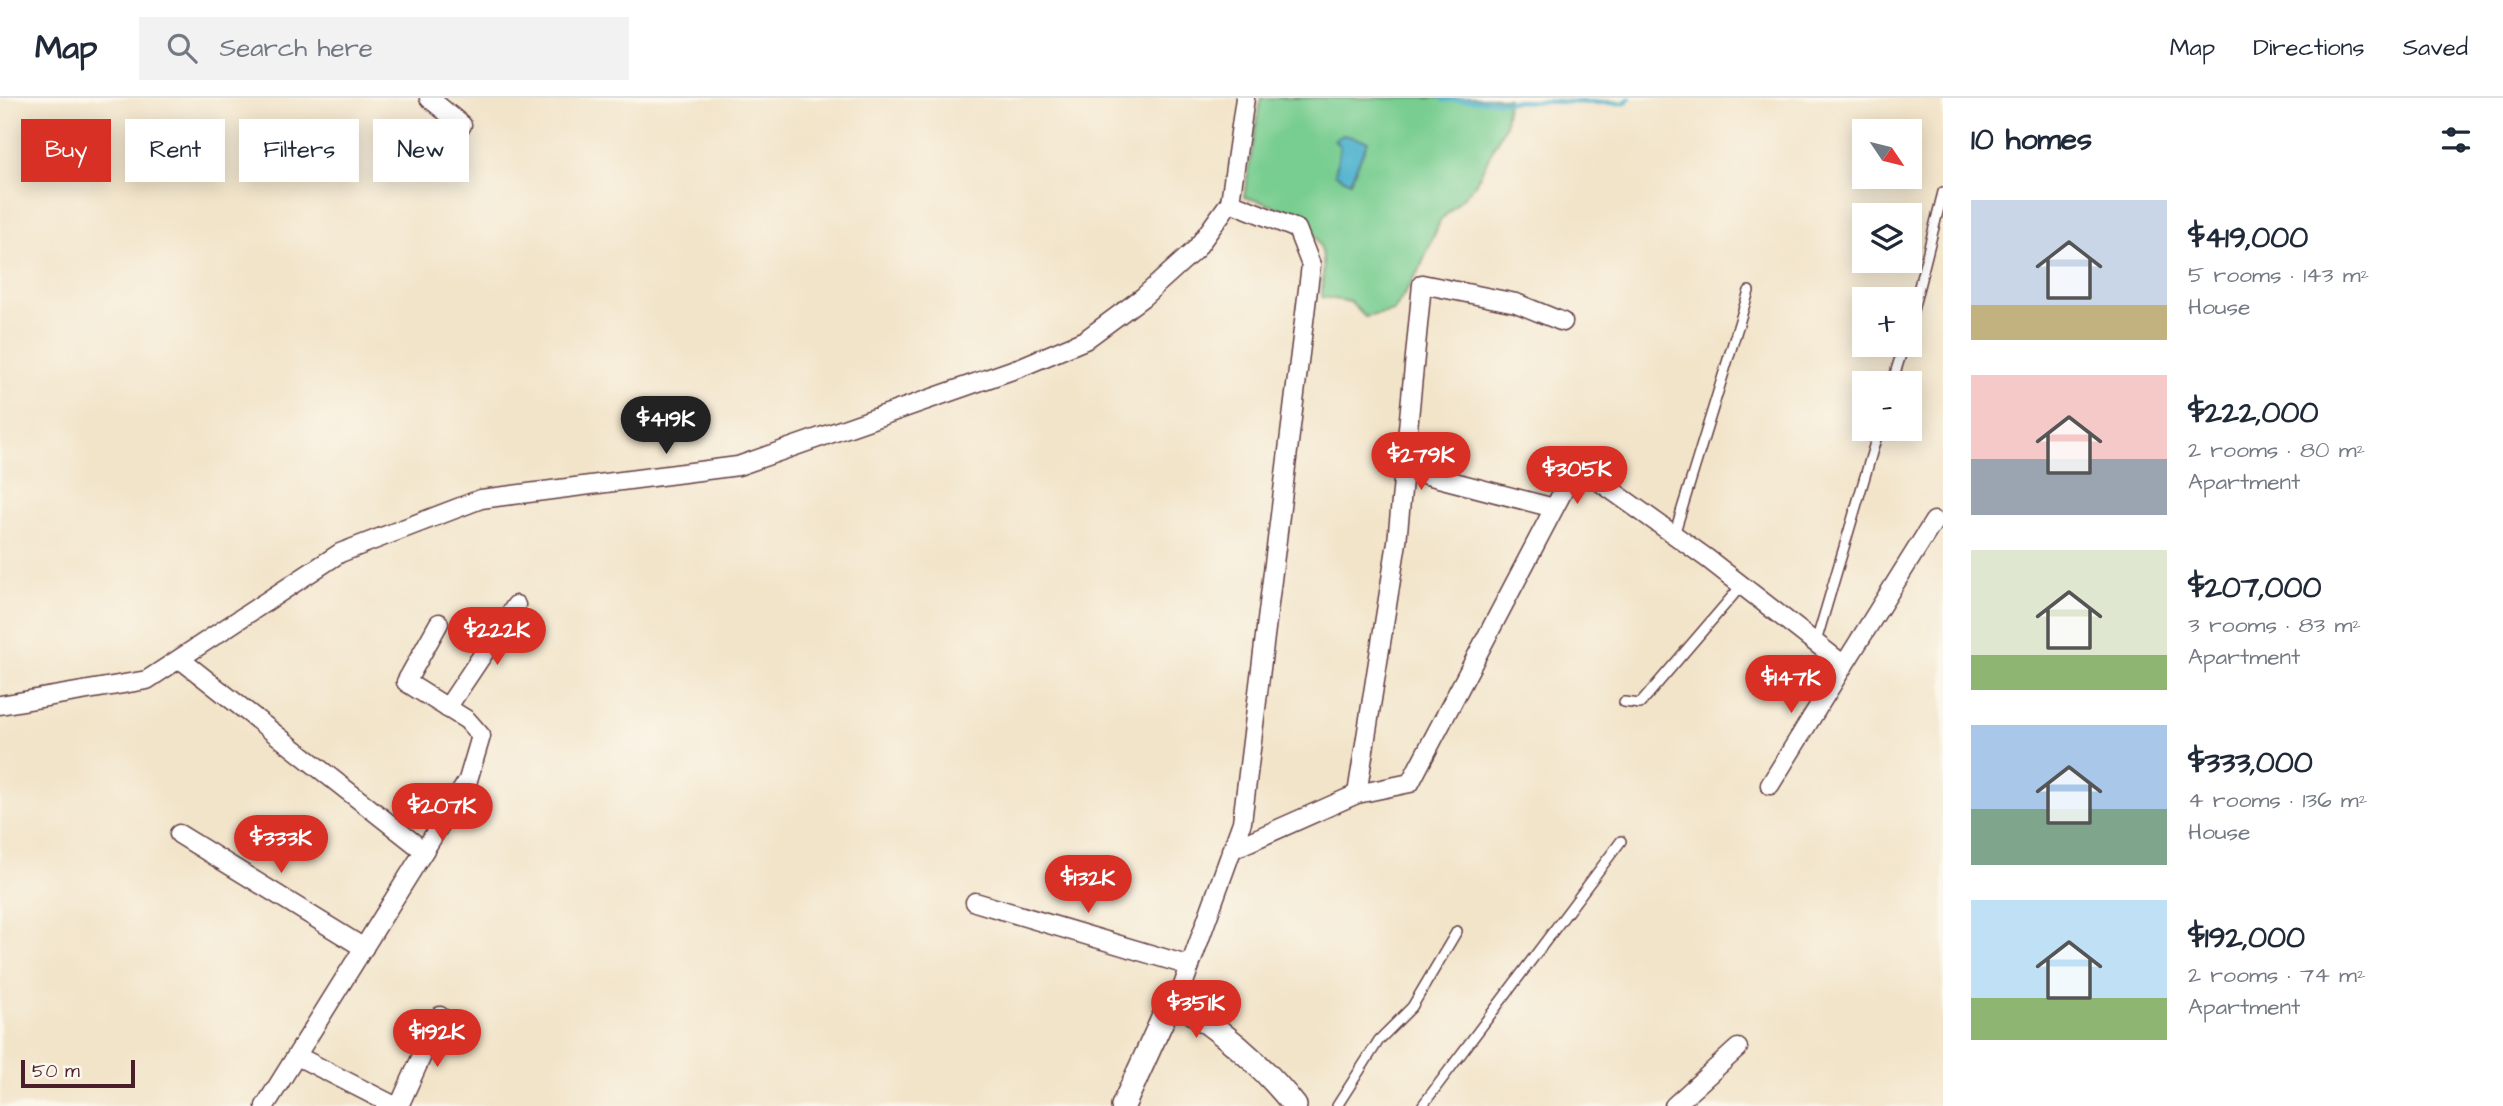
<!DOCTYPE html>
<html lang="en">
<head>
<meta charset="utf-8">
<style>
	body { margin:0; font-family:"Architects Daughter",sans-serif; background:#f2f2f3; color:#1f2937; height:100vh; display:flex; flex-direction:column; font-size:26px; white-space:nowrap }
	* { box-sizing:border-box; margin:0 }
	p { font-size:23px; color:#747a83 }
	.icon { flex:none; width:38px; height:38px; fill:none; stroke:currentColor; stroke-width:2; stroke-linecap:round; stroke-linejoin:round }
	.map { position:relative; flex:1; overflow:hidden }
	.details { display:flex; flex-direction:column; background:#fff; width:560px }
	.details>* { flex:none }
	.hud { position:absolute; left:21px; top:21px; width:665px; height:63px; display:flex; gap:14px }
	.needle { width:46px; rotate:125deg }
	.fabs { position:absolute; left:1852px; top:21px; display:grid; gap:14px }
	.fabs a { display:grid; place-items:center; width:70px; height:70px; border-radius:0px; background:#fff; box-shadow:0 4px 18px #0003; font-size:35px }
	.scale { position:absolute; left:21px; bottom:18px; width:114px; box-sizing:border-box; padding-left:7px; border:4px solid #4a1f2b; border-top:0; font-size:19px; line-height:24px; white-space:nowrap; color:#4a1f2b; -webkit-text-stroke:5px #fbf7ec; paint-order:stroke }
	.price { position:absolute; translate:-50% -60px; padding:0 16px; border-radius:24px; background:#d93025; color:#fff; font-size:23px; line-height:46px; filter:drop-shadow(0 2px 4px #0008) }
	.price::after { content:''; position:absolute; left:50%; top:42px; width:21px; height:16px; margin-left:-10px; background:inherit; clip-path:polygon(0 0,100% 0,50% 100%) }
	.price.selected { background:#222; color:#fff }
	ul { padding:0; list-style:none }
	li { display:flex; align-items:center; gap:21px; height:175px; padding:0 28px }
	li span { display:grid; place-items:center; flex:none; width:196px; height:140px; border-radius:0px; color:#555 }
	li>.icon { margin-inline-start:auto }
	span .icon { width:84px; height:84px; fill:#fffc; stroke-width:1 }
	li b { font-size:30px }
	h2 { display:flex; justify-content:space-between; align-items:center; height:84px; padding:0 28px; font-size:30px }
	.chip { padding:0 24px; border-radius:0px; background:#fff; box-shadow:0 4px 18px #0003; font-size:24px; line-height:63px }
	.chip.selected { background:#d93025; color:#fff }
	header { display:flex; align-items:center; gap:42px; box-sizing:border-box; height:98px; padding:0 35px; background:#fff; border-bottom:2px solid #e0e1e3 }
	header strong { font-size:33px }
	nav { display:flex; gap:38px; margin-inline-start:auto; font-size:24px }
	.search { width:490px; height:63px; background:#f2f2f3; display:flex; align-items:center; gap:18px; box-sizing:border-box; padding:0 24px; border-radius:0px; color:#747a83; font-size:26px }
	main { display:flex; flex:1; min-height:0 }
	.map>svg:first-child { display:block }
	.green { fill:#78cd90; stroke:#61765e; stroke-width:2 }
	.water { fill:#50b3ce; stroke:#4d697c; stroke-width:2 }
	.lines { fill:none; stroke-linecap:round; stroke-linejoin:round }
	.stream { stroke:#50b3ce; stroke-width:4.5 }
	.service-casing { stroke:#633d43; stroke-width:12 }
	.minor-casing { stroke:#633d43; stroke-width:21 }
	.tertiary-casing { stroke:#633d43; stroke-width:26 }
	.service { stroke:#fff; stroke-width:9 }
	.minor { stroke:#fff; stroke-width:18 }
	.tertiary { stroke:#fff; stroke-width:23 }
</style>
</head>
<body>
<header>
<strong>Map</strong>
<div class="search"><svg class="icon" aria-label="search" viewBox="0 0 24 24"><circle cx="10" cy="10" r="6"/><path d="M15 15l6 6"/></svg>Search here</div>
<nav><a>Map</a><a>Directions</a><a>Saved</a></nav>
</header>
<main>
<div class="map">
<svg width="1943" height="1008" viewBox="0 0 1943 1008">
	<rect width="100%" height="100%" fill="#fbf7ec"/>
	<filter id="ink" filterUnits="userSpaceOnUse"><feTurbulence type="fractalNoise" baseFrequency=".0143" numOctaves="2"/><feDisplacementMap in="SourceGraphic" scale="14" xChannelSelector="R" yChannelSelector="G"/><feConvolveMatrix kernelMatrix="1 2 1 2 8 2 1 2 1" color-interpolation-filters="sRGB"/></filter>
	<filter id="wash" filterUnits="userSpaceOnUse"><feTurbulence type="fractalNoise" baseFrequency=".00686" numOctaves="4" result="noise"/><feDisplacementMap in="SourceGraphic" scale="28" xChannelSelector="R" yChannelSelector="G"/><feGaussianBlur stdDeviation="1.57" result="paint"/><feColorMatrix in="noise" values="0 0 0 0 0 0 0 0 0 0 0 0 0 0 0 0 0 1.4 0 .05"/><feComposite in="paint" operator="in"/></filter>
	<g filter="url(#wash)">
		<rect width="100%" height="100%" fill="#f2e4c9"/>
		<!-- green -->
		<path class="green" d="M1261,0H1508L1505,27L1475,87L1440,123L1421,168L1394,213L1365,219L1350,204L1322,199C1322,185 1325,167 1322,154C1313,118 1275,107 1244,99Z"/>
		<!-- water -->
		<polygon class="water" points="1343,37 1368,43 1350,84 1335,76 1340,49 1334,42"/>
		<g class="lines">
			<!-- stream -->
			<polyline class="stream" points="1442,2 1625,5 1629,0"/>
		</g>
	</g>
	<g filter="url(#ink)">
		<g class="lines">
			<!-- service casing -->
			<g class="service-casing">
				<g id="service">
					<polyline points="1909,228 1943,94"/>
					<polyline points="1892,285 1904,247"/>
					<polyline points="1674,437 1749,193"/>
					<polyline points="1816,544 1879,331"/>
					<polyline points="1624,604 1640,606 1742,487"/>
					<polyline points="1337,1008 1379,942 1412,909 1457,833"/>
					<polyline points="1422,1008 1621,743"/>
				</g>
			</g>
			<!-- minor casing -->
			<g class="minor-casing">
				<g id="minor">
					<polyline points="429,0 462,27"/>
					<polyline points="1404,371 1554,410"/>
					<polyline points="180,561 424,753 265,1008"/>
					<polyline points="0,607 147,582 340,455 481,401 738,368 1021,269 1085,242 1143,199 1196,151 1230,104 1245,0"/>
					<polyline points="447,610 516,507"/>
					<polyline points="1770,687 1844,567"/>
					<polyline points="1357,696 1397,444 1422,186 1516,205 1563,224"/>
					<polyline points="179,736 364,850"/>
					<polyline points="1231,752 1357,696 1410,685 1570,380 1586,374 1708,461 1844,567 1934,423"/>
					<polyline points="424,753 468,682 481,638 467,622 406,584 439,525"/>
					<polyline points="975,804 1190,868"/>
					<polyline points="1177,904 1242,724 1311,167 1297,131 1230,104"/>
					<polyline points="297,958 395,1008"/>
					<polyline points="399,1008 440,918"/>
					<polyline points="1674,1008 1738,950"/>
				</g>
			</g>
			<!-- tertiary casing -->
			<g class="tertiary-casing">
				<path id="tertiary" d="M1123,1008L1170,905L1177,904C1221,932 1262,966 1295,1008"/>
			</g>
			<!-- service -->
			<use href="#service" class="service"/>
			<!-- minor -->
			<use href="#minor" class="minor"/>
			<!-- tertiary -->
			<use href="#tertiary" class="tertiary"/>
		</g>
	</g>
</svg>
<div class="fabs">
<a><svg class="needle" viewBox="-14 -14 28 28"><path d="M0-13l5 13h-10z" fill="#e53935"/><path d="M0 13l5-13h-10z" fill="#747a83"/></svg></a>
<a><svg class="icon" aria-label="layers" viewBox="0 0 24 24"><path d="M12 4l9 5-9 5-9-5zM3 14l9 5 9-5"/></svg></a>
<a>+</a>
<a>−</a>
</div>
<div class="scale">50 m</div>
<b class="price selected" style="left:666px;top:358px">$419K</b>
<b class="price" style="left:1421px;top:394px">$279K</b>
<b class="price" style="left:1577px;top:408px">$305K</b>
<b class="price" style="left:497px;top:569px">$222K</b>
<b class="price" style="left:1791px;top:617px">$147K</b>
<b class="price" style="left:442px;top:745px">$207K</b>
<b class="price" style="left:281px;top:777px">$333K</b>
<b class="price" style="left:1088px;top:817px">$132K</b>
<b class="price" style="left:1196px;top:942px">$351K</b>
<b class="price" style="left:437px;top:971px">$192K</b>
<div class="hud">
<a class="chip selected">Buy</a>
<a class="chip">Rent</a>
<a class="chip">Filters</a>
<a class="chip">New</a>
</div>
</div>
<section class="details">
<h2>10 homes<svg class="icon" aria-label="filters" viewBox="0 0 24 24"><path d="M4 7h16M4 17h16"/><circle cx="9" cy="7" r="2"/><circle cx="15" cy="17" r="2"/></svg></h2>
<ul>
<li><span style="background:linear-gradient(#c9d6e8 75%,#c2b280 0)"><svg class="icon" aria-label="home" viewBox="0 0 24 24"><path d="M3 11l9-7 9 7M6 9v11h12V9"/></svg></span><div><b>$419,000</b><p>5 rooms · 143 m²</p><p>House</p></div></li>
<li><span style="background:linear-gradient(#f6c9c9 60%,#9aa5b1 0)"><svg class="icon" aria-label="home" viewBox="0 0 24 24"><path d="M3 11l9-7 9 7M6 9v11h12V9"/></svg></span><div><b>$222,000</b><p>2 rooms · 80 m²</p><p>Apartment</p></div></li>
<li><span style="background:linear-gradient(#dfe7d0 75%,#8fb573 0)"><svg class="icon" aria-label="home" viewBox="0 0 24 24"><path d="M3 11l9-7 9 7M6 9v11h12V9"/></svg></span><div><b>$207,000</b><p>3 rooms · 83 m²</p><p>Apartment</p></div></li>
<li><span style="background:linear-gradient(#a9c7e8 60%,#7fa58c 0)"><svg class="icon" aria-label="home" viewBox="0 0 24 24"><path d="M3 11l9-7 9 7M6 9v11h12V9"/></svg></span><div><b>$333,000</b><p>4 rooms · 136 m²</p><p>House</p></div></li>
<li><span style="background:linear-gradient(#bfe0f5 70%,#8fb573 0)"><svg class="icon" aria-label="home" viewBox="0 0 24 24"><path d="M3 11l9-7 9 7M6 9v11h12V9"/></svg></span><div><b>$192,000</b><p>2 rooms · 74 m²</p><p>Apartment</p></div></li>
</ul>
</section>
</main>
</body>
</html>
